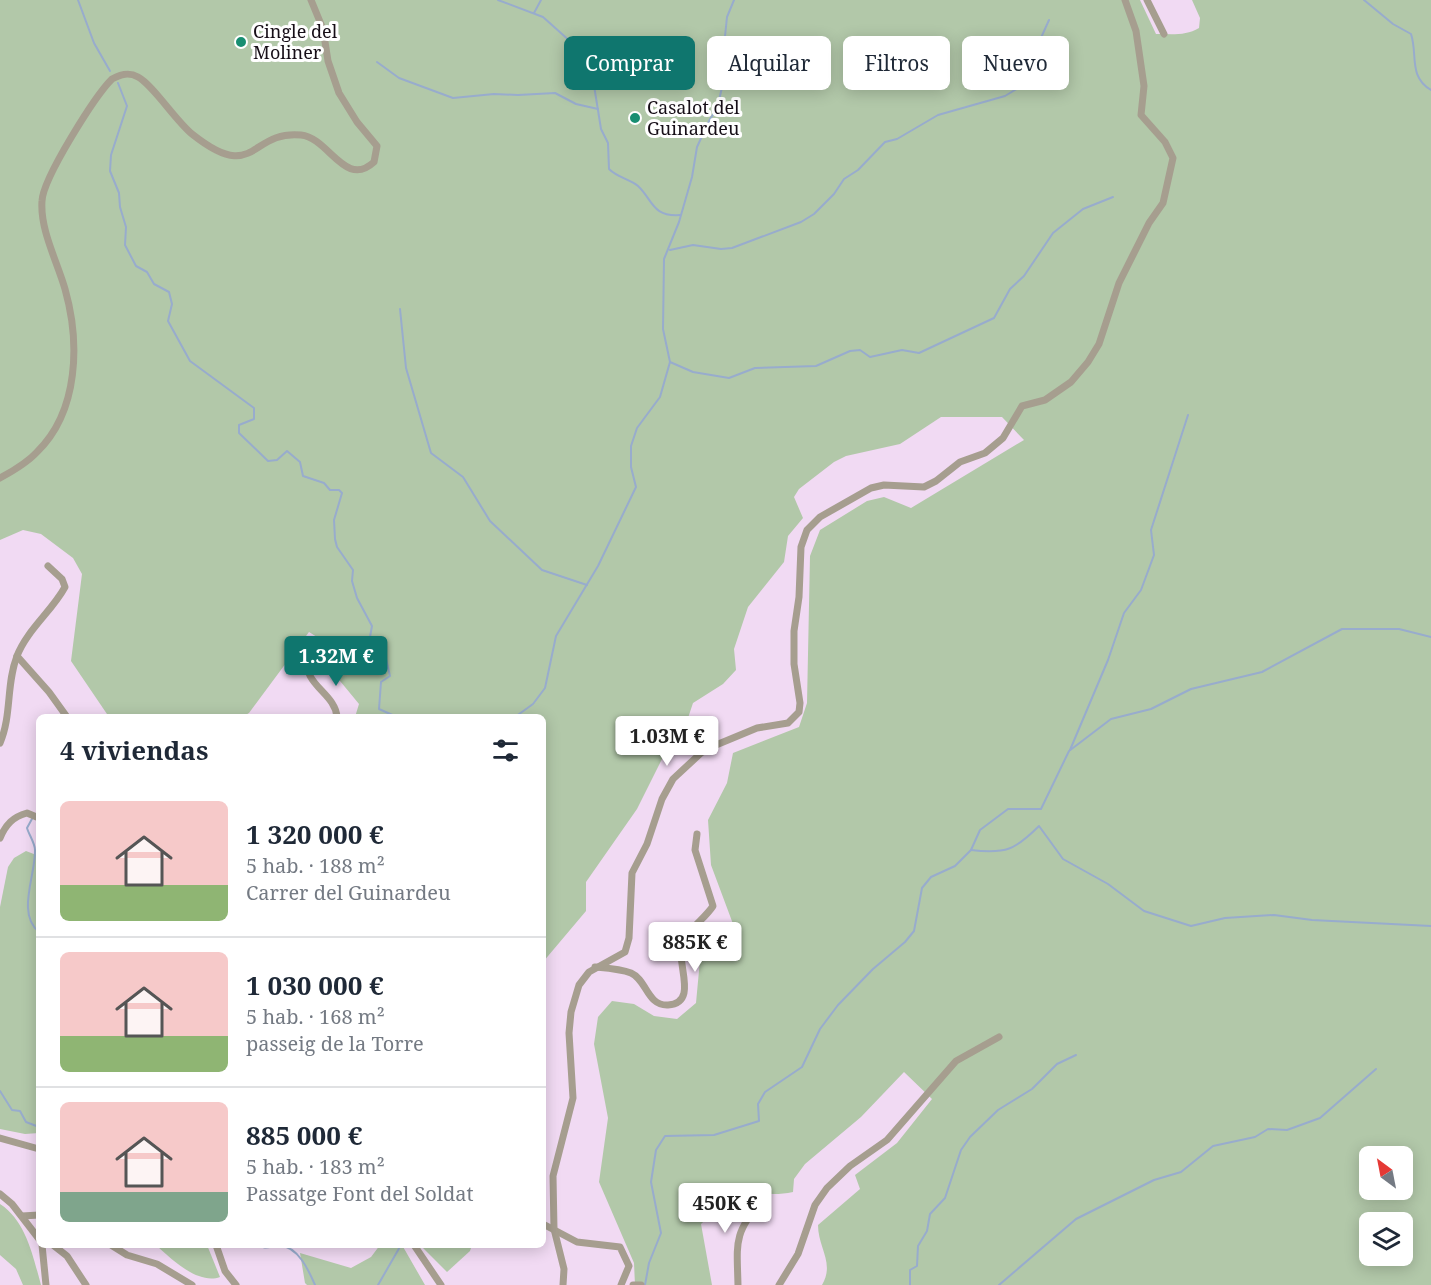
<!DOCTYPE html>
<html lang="es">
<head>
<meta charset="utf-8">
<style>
	body { margin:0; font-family:"Noto Serif",serif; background:#f2f2f3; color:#1f2937; height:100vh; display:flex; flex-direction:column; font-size:22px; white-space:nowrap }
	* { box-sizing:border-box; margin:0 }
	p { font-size:20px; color:#747a83 }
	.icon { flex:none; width:33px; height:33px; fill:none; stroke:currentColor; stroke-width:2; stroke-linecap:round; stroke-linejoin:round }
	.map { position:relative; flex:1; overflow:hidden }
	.panel { position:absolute; left:36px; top:714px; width:510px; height:534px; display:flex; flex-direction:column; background:#fff; border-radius:9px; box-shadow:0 3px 15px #0003 }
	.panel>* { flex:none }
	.top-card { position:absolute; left:564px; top:36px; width:570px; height:54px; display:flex; gap:12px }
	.needle { width:39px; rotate:328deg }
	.buttons { position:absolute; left:1359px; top:1146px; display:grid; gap:12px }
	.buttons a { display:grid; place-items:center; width:54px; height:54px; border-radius:9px; background:#fff; box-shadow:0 3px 15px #0003; font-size:30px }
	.price { position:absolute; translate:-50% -51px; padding:0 14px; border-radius:6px; background:#fff; color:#222; font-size:20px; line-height:39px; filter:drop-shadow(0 2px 3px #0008) }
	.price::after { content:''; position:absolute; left:50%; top:36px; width:18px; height:14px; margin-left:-9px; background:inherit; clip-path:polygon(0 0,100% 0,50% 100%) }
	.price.current { background:#0f766e; color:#fff }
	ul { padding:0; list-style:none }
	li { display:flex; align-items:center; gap:18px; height:150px; padding:0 24px }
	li+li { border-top:2px solid #e0e1e3 }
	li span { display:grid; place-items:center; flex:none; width:168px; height:120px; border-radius:9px; color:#555 }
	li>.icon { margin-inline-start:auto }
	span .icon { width:72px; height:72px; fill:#fffc; stroke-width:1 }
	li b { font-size:26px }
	h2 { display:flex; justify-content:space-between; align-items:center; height:72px; padding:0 24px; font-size:26px }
	.tag { padding:0 21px; border-radius:9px; background:#fff; box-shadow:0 3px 15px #0003; font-size:21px; line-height:54px }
	.tag.current { background:#0f766e; color:#fff }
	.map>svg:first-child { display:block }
	.green { fill:#b2c8a9; fill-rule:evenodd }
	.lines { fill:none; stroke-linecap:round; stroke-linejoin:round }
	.stream { stroke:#98accd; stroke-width:2 }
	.minor { stroke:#a69e8f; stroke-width:7 }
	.poi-dot { fill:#178e71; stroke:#fff; stroke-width:2 }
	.labels { text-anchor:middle; stroke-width:6; stroke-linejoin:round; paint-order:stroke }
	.poi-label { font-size:18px; fill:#160e17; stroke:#fff; text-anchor:start }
</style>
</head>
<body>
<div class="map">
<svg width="1431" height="1285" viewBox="0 0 1431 1285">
	<rect width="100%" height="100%" fill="#f1daf3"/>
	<!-- green -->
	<g class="green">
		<path d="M0,0H1140L1156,34C1172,34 1186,36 1199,28L1200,18L1192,0H1431V1285H822C835,1263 818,1248 818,1225L860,1189L855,1175L897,1143L932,1099L904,1072L861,1117L805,1164L794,1179L793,1192C773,1196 759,1194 740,1187L701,1224L712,1285H635L634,1263L599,1182L608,1118L594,1044L598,1017L612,1001L634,1004L654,1016L677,1019L696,1003L700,960L711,937L726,948L739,940L711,865L708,820L727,783L733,753L799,727L807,703L810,556L820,530L867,501L884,497L911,508L1024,440L1002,417H941L900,444L846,456L834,462L799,489L794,497L803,518L788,536L784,562L748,607L734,649L736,670L723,684L693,703L687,721L672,739L637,809L586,882V911L543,962V717H355L359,704L331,670L328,644L309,632L249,713L242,717H109L71,661L82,574L73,558L41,534L23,530L0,540ZM1370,1156H1402V1190H1370ZM1370,1222H1402V1256H1370Z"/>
		<polygon points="26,851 39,856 39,1133 25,1134 0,1129 0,907 8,867 14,858"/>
		<path d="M0,1204C26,1221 33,1256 41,1285H23L16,1269L0,1255Z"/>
		<path d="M156,1245H207L220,1277C198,1285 171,1259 156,1245Z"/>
		<polygon points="380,1245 402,1245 425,1285 307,1285 305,1283 300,1253 351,1268 371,1257"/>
		<polygon points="420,1245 472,1245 470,1251 447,1272"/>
	</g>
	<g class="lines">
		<!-- stream -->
		<g class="stream">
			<polyline points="78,0 94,43 110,71"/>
			<path d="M498,0L543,17L581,51L592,73L601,129L608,143L609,169C618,178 630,179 638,186C653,200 652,217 680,215"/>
			<path d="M1364,0L1393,24L1411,34C1418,55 1408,76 1431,90"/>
			<polyline points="534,13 541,0"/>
			<polyline points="377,62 399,78 453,98 494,94 518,95 555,93 576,104 598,109"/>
			<polyline points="118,83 127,106 111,155 110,171 119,193 120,207 126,227 125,245 136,266 147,272 154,284 169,292 172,304 168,321 190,361 254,408 254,419 239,425 239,433 268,461 277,460 287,451 300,462 303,476 324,483 330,490 339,490 342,493 334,520 335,539 337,547 353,570 352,581 357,598 372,626 370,637 384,650 390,676 381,682 379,709 397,717"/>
			<polyline points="670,250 693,245 721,249 732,248 801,222 814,214 834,194 844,179 858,170 885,142 897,139 938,115 1005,96 1018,88 1036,69 1036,49 1049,20"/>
			<polyline points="400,309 406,368 431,453 463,477 490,521 542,570 587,585"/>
			<polyline points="670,362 693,372 729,378 755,368 816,366 850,351 860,350 870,357 902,350 919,353 994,318 1010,289 1024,276 1053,233 1083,209 1113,197"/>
			<polyline points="515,717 533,704 545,688 556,636 598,566 636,487 631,467 631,446 637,428 660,397 670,362 663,329 664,259 679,222 692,177 697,147 710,119 717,109 729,57 724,46 727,17 734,0"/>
			<polyline points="1070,750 1108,660 1124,613 1141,590 1154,555 1151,530 1188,415"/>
			<path d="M33,817L27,828C29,835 35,843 35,850C36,874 16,914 39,932"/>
			<path d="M971,850C1006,854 1015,850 1039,826L1063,859L1108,884L1144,911L1191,926L1225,918L1274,915L1312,920L1431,926"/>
			<polyline points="0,1091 12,1110 20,1111 26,1122 39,1127"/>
			<path d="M257,1245C266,1250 270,1246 280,1246C298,1246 309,1271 315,1285"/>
			<polyline points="378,1285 401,1245"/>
			<polyline points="645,1285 649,1263 661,1233 651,1182 656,1150 665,1136 714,1135 759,1121 758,1104 765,1092 802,1067 820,1029 838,1005 873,969 905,942 914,931 922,888 931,877 955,866 971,850 980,830 1008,809 1041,809 1069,751 1111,719 1151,709 1191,689 1262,672 1342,629 1399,629 1431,637"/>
			<polyline points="910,1285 910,1270 917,1266 918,1246 927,1231 930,1214 945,1198 961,1150 970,1137 998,1110 1032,1089 1057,1064 1076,1055"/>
			<polyline points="999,1285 1076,1219 1154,1180 1181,1172 1213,1146 1255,1137 1268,1129 1287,1130 1320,1118 1376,1069"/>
		</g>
		<!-- minor -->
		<g class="minor">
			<polyline points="1147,0 1164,34"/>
			<path d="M0,478C13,471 27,463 37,452C79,411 80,342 65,289C57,261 40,230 42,201C43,178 95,96 112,79C121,74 129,72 138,77C153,85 175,120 192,134C256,185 249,130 301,135C329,138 345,189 374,162L377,146L357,122L339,93L328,61L323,29L311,0"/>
			<polyline points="17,656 49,692 67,717"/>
			<path d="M308,656C301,685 335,692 337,717"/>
			<path d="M0,743C12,715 6,684 17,656C27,630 52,611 65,587L62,579L48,566"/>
			<path d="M0,838C6,824 13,817 27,813L39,818"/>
			<path d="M595,967C606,968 621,969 631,973C647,980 647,1006 668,1005C699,1003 676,963 682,946C687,929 704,920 713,906L695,850L697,834"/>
			<polyline points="0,1138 39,1149"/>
			<polyline points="0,1194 12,1204 39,1239"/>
			<polyline points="22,1216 39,1215"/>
			<polyline points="543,1224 577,1242 620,1247 629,1266 621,1285"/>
			<polyline points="42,1245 46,1285"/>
			<polyline points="53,1245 67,1256 86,1285"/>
			<polyline points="111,1245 127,1255 157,1264 192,1285"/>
			<polyline points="216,1245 225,1271 236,1285"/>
			<polyline points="414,1245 441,1285"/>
			<polyline points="563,1285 564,1269 554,1229 553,1176 573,1098 569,1033 571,1012 579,985 589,972 625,952 629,938 632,873 647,844 662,799 673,779 701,753 716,745 757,728 788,723 799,712 800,703 794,664 794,631 799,597 801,547 807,530 820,517 871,488 884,485 924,487 936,481 960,462 985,453 1003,438 1022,406 1045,400 1071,382 1088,362 1099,344 1119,283 1149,223 1163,203 1173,158 1165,142 1141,115 1144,86 1136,31 1125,0"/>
			<polyline points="633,1285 641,1285"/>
			<path d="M738,1285C737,1243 733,1234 762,1200"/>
			<polyline points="779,1285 798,1254 815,1205 827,1188 850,1166 887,1140 956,1061 999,1037"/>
		</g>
	</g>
	<!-- markers -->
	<g class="poi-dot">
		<circle cx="241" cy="42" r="6"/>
		<circle cx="635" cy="118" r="6"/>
	</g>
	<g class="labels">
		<!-- poi labels -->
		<g class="poi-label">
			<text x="253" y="38">Cingle del<tspan x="253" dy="21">Moliner</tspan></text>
			<text x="647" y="114">Casalot del<tspan x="647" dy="21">Guinardeu</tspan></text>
		</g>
	</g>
</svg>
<div class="buttons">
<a><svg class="needle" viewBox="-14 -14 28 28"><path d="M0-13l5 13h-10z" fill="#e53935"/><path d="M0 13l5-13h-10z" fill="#747a83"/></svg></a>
<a><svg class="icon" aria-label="layers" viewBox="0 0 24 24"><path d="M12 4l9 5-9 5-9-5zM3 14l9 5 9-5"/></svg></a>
</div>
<b class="price current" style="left:336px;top:687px">1.32M €</b>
<b class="price" style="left:667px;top:767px">1.03M €</b>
<b class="price" style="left:695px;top:973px">885K €</b>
<b class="price" style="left:725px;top:1234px">450K €</b>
<div class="top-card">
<a class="tag current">Comprar</a>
<a class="tag">Alquilar</a>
<a class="tag">Filtros</a>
<a class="tag">Nuevo</a>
</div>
<section class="panel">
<h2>4 viviendas<svg class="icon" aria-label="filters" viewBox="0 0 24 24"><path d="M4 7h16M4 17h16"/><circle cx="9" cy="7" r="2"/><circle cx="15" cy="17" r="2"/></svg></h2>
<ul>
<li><span style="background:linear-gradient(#f6c9c9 70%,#8fb573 0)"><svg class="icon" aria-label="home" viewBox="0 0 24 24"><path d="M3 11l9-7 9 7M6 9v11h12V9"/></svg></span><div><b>1 320 000 €</b><p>5 hab. · 188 m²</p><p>Carrer del Guinardeu</p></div></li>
<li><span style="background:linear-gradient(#f6c9c9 70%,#8fb573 0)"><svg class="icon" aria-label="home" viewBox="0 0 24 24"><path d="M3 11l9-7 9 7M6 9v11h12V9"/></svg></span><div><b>1 030 000 €</b><p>5 hab. · 168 m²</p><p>passeig de la Torre</p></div></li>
<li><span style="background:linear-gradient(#f6c9c9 75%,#7fa58c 0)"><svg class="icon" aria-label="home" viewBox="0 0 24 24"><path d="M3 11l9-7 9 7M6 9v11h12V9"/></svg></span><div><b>885 000 €</b><p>5 hab. · 183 m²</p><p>Passatge Font del Soldat</p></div></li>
</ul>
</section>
</div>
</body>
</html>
